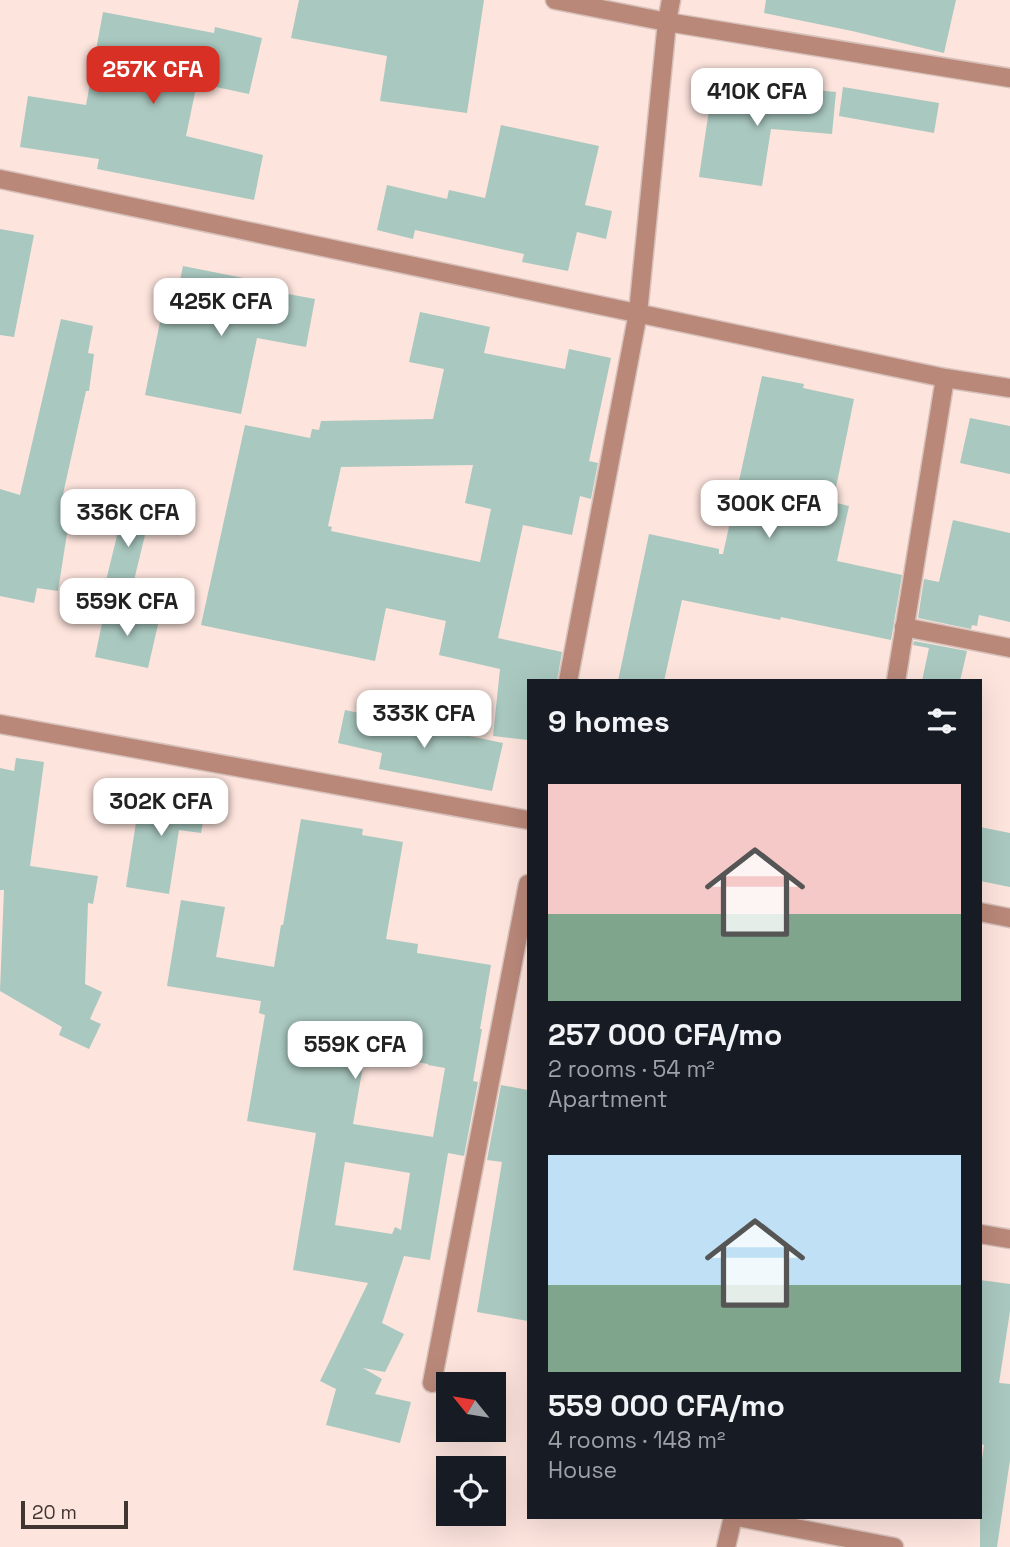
<!DOCTYPE html>
<html lang="en">
<head>
<meta charset="utf-8">
<style>
	body { margin:0; font-family:"Space Grotesk",sans-serif; background:#242831; color:#f1f3f6; height:100vh; display:flex; flex-direction:column; font-size:26px; white-space:nowrap }
	* { box-sizing:border-box; margin:0 }
	p { font-size:23px; color:#9ea1a6 }
	.icon { flex:none; width:38px; height:38px; fill:none; stroke:currentColor; stroke-width:2; stroke-linecap:round; stroke-linejoin:round }
	.map { position:relative; flex:1; overflow:hidden }
	.panel { position:absolute; left:527px; top:679px; width:455px; height:840px; display:flex; flex-direction:column; background:#171b24; border-radius:0px; box-shadow:0 7px 28px #0002 }
	.panel>* { flex:none }
	.needle { width:46px; rotate:300deg }
	.controls { position:absolute; left:436px; top:1372px; display:grid; gap:14px }
	.controls a { display:grid; place-items:center; width:70px; height:70px; border-radius:0px; background:#171b24; box-shadow:0 7px 28px #0002; font-size:35px }
	.scale { position:absolute; left:21px; bottom:18px; width:107px; box-sizing:border-box; padding-left:7px; border:4px solid #413531; border-top:0; font-size:19px; line-height:24px; white-space:nowrap; color:#413531; -webkit-text-stroke:5px #fde4dd; paint-order:stroke }
	.price { position:absolute; translate:-50% -60px; padding:0 16px; border-radius:14px; background:#fff; color:#222; font-size:23px; line-height:46px; filter:drop-shadow(0 2px 4px #0008) }
	.price::after { content:''; position:absolute; left:50%; top:42px; width:21px; height:16px; margin-left:-10px; background:inherit; clip-path:polygon(0 0,100% 0,50% 100%) }
	.price.on { background:#d93025; color:#fff }
	ul { padding:0; list-style:none }
	li { display:grid; align-content:center; gap:14px; height:371px; padding:0 21px }
	li span { display:grid; place-items:center; height:217px; border-radius:0px; color:#555 }
	li>.icon { margin-inline-start:auto }
	span .icon { width:126px; height:126px; fill:#fffc; stroke-width:1 }
	li b { font-size:30px }
	h2 { display:flex; justify-content:space-between; align-items:center; height:84px; padding:0 21px; font-size:30px }
	.map>svg:first-child { display:block }
	.building { fill:#a9c8bf; fill-rule:evenodd }
	.lines { fill:none; stroke-linecap:round; stroke-linejoin:round }
	.minor-casing { stroke:#d7c1bb; stroke-width:21 }
	.minor { stroke:#b98879; stroke-width:18 }
</style>
</head>
<body>
<div class="map">
<svg width="1010" height="1547" viewBox="0 0 1010 1547">
	<rect width="100%" height="100%" fill="#fde4dd"/>
	<!-- building -->
	<g class="building">
		<polygon points="299,0 484,0 467,113 380,101 387,56 291,38"/>
		<polygon points="766,0 956,0 944,53 852,31 764,13"/>
		<polygon points="103,12 214,33 215,27 262,38 249,94 197,83 186,136 263,155 254,200 97,169 99,159 20,147 28,96 86,105"/>
		<polygon points="713,83 795,95 795,88 836,92 832,134 771,129 762,186 699,177"/>
		<polygon points="843,87 939,103 934,133 839,116"/>
		<polygon points="501,125 599,146 585,205 612,211 606,239 577,232 568,271 522,262 524,254 415,230 413,239 377,230 387,185 447,199 449,190 485,198"/>
		<polygon points="0,229 34,235 14,337 0,335"/>
		<polygon points="183,266 258,281 256,288 315,299 306,347 257,338 241,414 145,395 160,322 171,324"/>
		<path d="M420,312L490,327L484,353L565,369L569,349L611,358L589,461L598,463L591,499L580,496L572,535L523,525L498,638L562,652L557,681H528V740L493,736L500,669L439,655L446,621L386,608L375,661L201,625L245,425L310,438L312,429L319,430L321,421L433,419L444,369L409,362ZM473,465L465,503L491,509L480,562L331,531L332,527L328,526L341,467Z"/>
		<polygon points="61,319 93,326 88,353 94,354 89,391 86,391 63,494 73,495 58,591 37,588 34,603 0,596 0,489 20,495"/>
		<polygon points="762,376 804,384 803,388 854,399 833,502 849,506 837,561 902,575 891,640 781,617 780,620 682,600 664,681 618,681 649,534 719,549 719,554 723,554"/>
		<polygon points="970,418 1010,426 1010,474 960,463"/>
		<polygon points="127,495 153,502 129,601 102,597"/>
		<polygon points="953,520 1010,533 1010,622 979,615 977,626 972,625 971,629 918,618 924,579 939,582"/>
		<polygon points="105,609 159,620 148,668 95,657"/>
		<polygon points="914,641 967,651 960,681 922,681 929,648 913,645"/>
		<polygon points="345,710 503,743 492,791 379,769 382,753 338,743"/>
		<polygon points="16,758 44,762 30,866 98,876 93,904 88,903 85,984 102,992 90,1019 101,1024 89,1049 59,1035 62,1027 0,991 4,890 0,890 0,768 14,771"/>
		<polygon points="141,790 207,800 201,833 179,830 169,894 126,887"/>
		<path d="M301,819L363,829L362,835L403,842L386,939L418,944L417,953L491,965L480,1029H482L473,1081L478,1082L464,1156L448,1153L430,1260L404,1256L382,1323L404,1334L385,1372L363,1368L382,1379L375,1394L411,1402L400,1443L326,1425L336,1389L320,1381L368,1283L293,1270L316,1133L247,1121L265,1015L259,1013L261,1001L167,986L181,900L225,907L216,957L274,967L281,925H283ZM365,1054L428,1064V1065L445,1068L433,1137L353,1124ZM345,1162L410,1173L401,1230L395,1227L392,1234L335,1225Z"/>
		<polygon points="980,827 1010,833 1010,887 980,881"/>
		<polygon points="501,1085 528,1090 528,1321 477,1312 502,1162 487,1160"/>
		<polygon points="980,1280 1010,1284 1010,1311 999,1383 1010,1384 1010,1460 997,1547 980,1547 980,1473 984,1445 980,1444"/>
	</g>
	<g class="lines">
		<!-- minor casing -->
		<g class="minor-casing">
			<g id="minor">
				<polyline points="555,0 667,22 1010,78"/>
				<polyline points="0,179 945,378 1010,388"/>
				<polyline points="904,627 1010,648"/>
				<polyline points="568,681 638,313 667,22 671,0"/>
				<polyline points="896,681 945,378"/>
				<polyline points="0,724 528,820"/>
				<polyline points="980,912 1010,918"/>
				<polyline points="980,1234 1010,1239"/>
				<polyline points="432,1383 528,884"/>
				<polyline points="737,1517 894,1547"/>
				<polyline points="726,1547 733,1517"/>
			</g>
		</g>
		<!-- minor -->
		<use href="#minor" class="minor"/>
	</g>
</svg>
<div class="controls">
<a><svg class="needle" viewBox="-14 -14 28 28"><path d="M0-13l5 13h-10z" fill="#e53935"/><path d="M0 13l5-13h-10z" fill="#9ea1a6"/></svg></a>
<a><svg class="icon" aria-label="locate" viewBox="0 0 24 24"><circle cx="12" cy="12" r="6"/><path d="M12 2v4M12 18v4M2 12h4M18 12h4"/></svg></a>
</div>
<div class="scale">20 m</div>
<b class="price on" style="left:153px;top:106px">257K CFA</b>
<b class="price" style="left:757px;top:128px">410K CFA</b>
<b class="price" style="left:221px;top:338px">425K CFA</b>
<b class="price" style="left:769px;top:540px">300K CFA</b>
<b class="price" style="left:128px;top:549px">336K CFA</b>
<b class="price" style="left:127px;top:638px">559K CFA</b>
<b class="price" style="left:424px;top:750px">333K CFA</b>
<b class="price" style="left:161px;top:838px">302K CFA</b>
<b class="price" style="left:355px;top:1081px">559K CFA</b>
<section class="panel">
<h2>9 homes<svg class="icon" aria-label="filters" viewBox="0 0 24 24"><path d="M4 7h16M4 17h16"/><circle cx="9" cy="7" r="2"/><circle cx="15" cy="17" r="2"/></svg></h2>
<ul>
<li><span style="background:linear-gradient(#f6c9c9 60%,#7fa58c 0)"><svg class="icon" aria-label="home" viewBox="0 0 24 24"><path d="M3 11l9-7 9 7M6 9v11h12V9"/></svg></span><div><b>257 000 CFA/mo</b><p>2 rooms · 54 m²</p><p>Apartment</p></div></li>
<li><span style="background:linear-gradient(#bfe0f5 60%,#7fa58c 0)"><svg class="icon" aria-label="home" viewBox="0 0 24 24"><path d="M3 11l9-7 9 7M6 9v11h12V9"/></svg></span><div><b>559 000 CFA/mo</b><p>4 rooms · 148 m²</p><p>House</p></div></li>
</ul>
</section>
</div>
</body>
</html>
